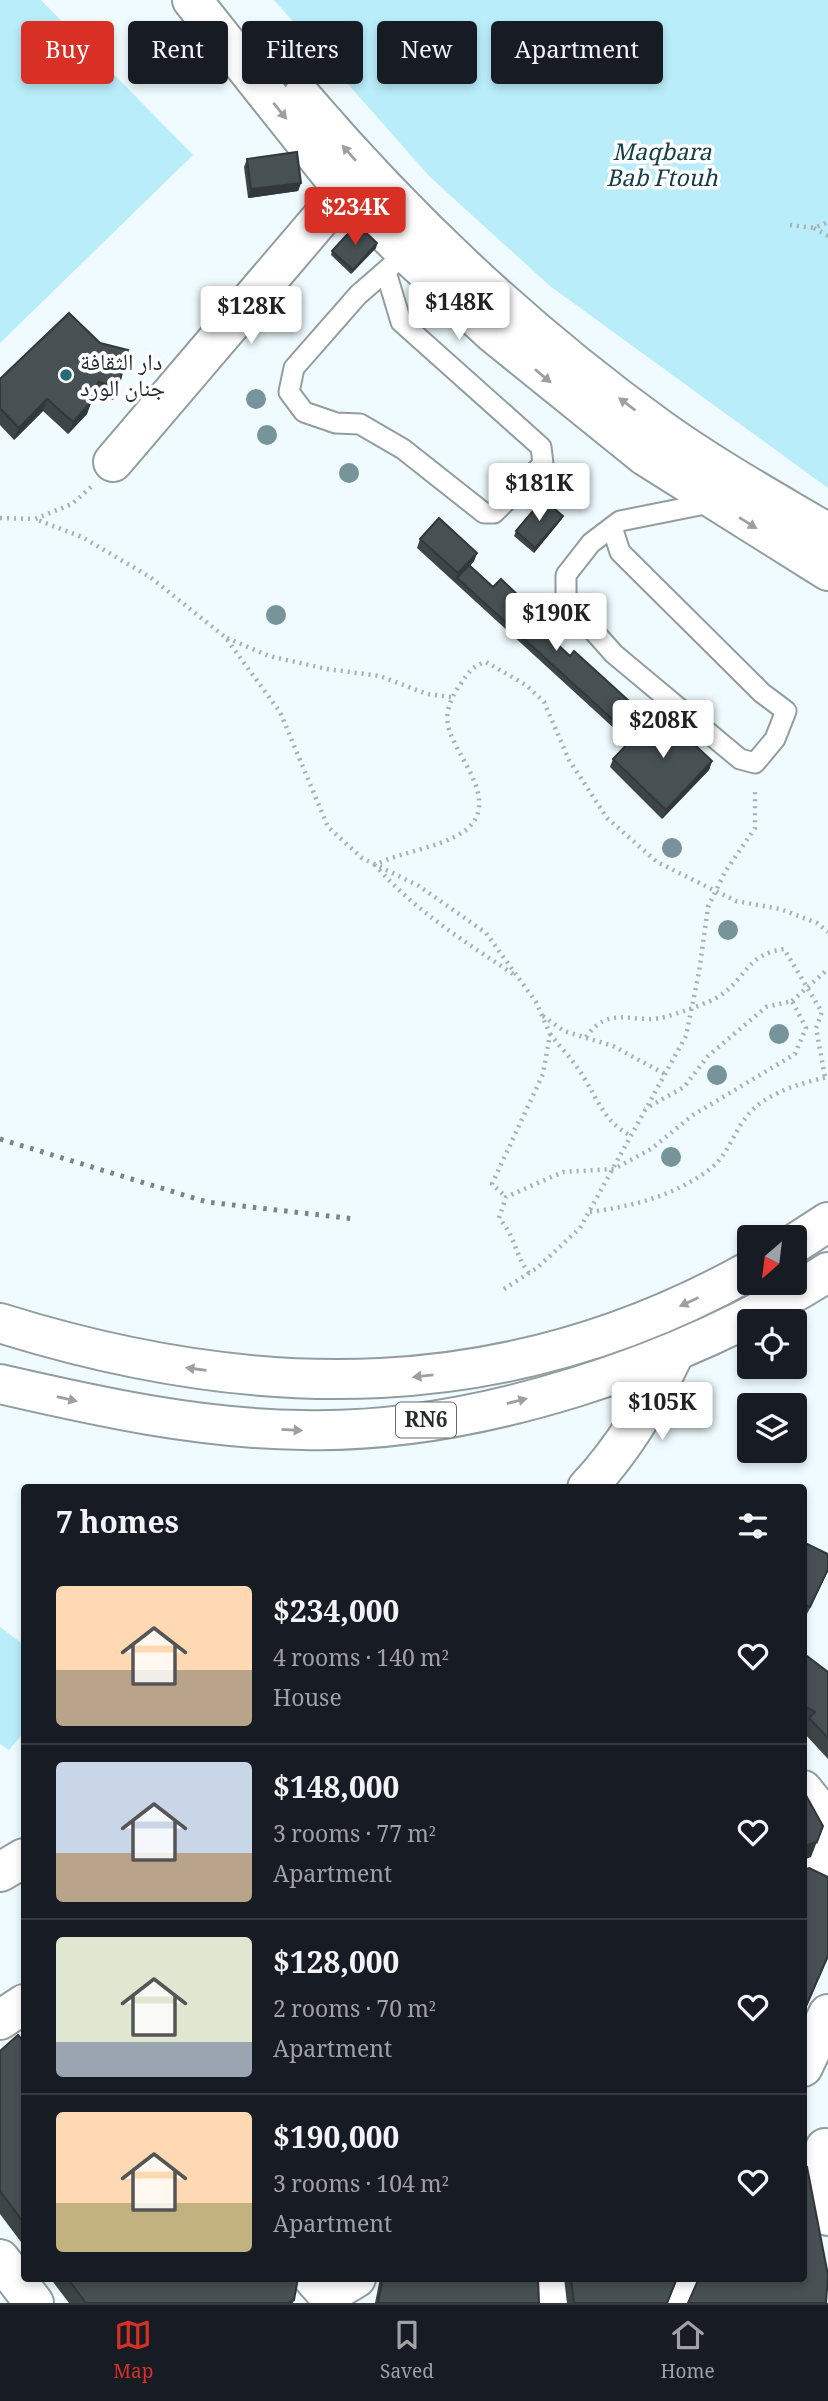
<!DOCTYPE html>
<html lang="en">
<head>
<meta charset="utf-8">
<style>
	body { margin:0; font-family:Georgia,"Noto Naskh Arabic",serif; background:#20242c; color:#f1f3f6; height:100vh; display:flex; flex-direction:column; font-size:26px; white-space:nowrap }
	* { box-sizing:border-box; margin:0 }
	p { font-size:23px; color:#9ea1a6 }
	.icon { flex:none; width:38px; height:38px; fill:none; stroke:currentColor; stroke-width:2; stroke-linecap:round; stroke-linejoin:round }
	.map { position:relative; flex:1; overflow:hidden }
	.drawer { position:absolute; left:21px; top:1484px; width:786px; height:798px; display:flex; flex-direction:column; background:#171b24; border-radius:7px; box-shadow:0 4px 10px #0003 }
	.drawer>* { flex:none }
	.hud { position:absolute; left:21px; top:21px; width:788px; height:63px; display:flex; gap:14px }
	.needle { width:46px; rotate:208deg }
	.buttons { position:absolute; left:737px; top:1225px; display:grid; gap:14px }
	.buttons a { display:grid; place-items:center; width:70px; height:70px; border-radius:7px; background:#171b24; box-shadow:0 4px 10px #0003; font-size:35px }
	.price { position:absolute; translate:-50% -60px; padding:0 16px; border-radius:7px; background:#fff; color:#222; font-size:23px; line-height:46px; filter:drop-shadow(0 2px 4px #0008) }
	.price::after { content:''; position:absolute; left:50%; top:42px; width:21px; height:16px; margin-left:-10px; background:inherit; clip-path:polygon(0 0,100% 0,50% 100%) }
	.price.on { background:#d93025; color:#fff }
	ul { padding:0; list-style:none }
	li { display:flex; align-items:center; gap:21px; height:175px; padding:0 35px }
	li+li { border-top:2px solid #363941 }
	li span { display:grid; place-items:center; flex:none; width:196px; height:140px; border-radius:7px; color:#555 }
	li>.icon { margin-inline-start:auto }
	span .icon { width:84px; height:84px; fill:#fffc; stroke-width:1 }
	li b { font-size:30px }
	h2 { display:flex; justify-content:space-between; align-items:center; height:84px; padding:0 35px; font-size:30px }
	.chip { padding:0 24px; border-radius:7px; background:#171b24; box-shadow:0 4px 10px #0003; font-size:24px; line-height:63px }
	.chip.on { background:#d93025; color:#fff }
	.dock { display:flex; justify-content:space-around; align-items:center; height:98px; border-top:2px solid #363941; background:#171b24; font-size:19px; color:#9ea1a6 }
	.dock a { display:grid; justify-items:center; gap:4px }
	.dock .on { color:#d93025 }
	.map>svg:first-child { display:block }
	.green { fill:#b9edfa }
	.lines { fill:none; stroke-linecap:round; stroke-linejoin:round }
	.service-casing { stroke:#929da0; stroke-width:23 }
	.minor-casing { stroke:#929da0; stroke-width:42 }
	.tertiary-casing { stroke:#929da0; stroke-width:42 }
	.primary-casing { stroke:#929da0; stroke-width:42 }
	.path { stroke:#a7b0b2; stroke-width:4.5; stroke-dasharray:2 5; stroke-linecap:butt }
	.service { stroke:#fff; stroke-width:19 }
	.minor { stroke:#fff; stroke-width:38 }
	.tertiary { stroke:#fff; stroke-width:38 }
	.primary { stroke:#fff; stroke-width:38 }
	.rail { stroke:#7c8385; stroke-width:5; stroke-dasharray:3.5 7; stroke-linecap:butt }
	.tree { fill:#76949a }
	.wall { fill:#3d4547 }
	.shaded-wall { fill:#32383a }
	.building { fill:#475053; stroke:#32383a; stroke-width:2 }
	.oneway { fill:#9ea0a0 }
	.poi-dot { fill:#256b7a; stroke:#fff; stroke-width:2.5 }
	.labels { text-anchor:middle; stroke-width:7; stroke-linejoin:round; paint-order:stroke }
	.shield { fill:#fff; stroke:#686b6c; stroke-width:2 }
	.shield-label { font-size:21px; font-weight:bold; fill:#282c2d }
	.park-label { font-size:23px; font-style:italic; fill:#133f48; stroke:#fff }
	.poi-label { font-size:23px; fill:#282c2d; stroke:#fff; text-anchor:start }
</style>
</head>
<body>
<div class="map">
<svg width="828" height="2303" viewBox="0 0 828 2303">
	<rect width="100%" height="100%" fill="#effbfe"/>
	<!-- green -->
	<g class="green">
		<polygon points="0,0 41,0 193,155 0,343"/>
		<polygon points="274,0 828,0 828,488 550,286 429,176"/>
		<polygon points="0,1627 24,1645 24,1732 9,1750 0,1744"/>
	</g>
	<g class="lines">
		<!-- service casing -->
		<g class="service-casing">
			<g id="service">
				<polyline points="386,272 401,322 541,447 543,464 494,513 484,513 403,449 360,424 336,423 304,412 289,392 294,368 358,295 406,253"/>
				<polyline points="612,527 620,552 762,693 786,711 775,739 755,763 740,759 614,654 566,600 566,575 591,543 620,521 715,502"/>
			</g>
		</g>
		<!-- minor casing -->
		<g class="minor-casing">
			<g id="minor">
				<polyline points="113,462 344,191"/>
				<path d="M587,1488C625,1447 650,1404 674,1354"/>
				<polyline points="803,1790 819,1810 828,1827"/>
				<polyline points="803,1869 828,1860"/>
				<polyline points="0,1872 24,1858"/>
				<polyline points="0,2020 24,2004"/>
				<polyline points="803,2067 828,2014"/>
				<polyline points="825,2148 828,2216"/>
				<polyline points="0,2259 34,2303"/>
				<polyline points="313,2278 328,2295 356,2278"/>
				<polyline points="546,2278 548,2303"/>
				<polyline points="680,2303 691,2278"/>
			</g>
		</g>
		<!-- tertiary casing -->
		<g class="tertiary-casing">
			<g id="tertiary">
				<polyline points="192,0 344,191 406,253 494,334 645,456 828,571"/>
				<path d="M302,97C408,221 528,334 660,429C713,467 772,500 828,533"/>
			</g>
		</g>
		<!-- primary casing -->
		<g class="primary-casing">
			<g id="primary">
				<polyline points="794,1244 828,1222"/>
				<path d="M0,1323C259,1404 507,1406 749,1271"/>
				<path d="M0,1384C100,1407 200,1429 303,1430C474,1434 685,1364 828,1272"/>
			</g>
		</g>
		<!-- path -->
		<g class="path">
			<polyline points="790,225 814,228 828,222"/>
			<polyline points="814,228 828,236"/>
			<polyline points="91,487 72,504 35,519 82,537 150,577 225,637 280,712 328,827 362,858 419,886 486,933 536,1002 550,1034 543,1074 492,1184 506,1197"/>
			<polyline points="0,518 35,519"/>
			<polyline points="227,638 269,656 327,669 380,676 427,694 451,697"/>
			<path d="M513,974C464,941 414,910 375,865C401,851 454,846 472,824C496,794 453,753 448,725C445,711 452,696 460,685C468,673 472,666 486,662L526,685L544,702L569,760L607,818L657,862L736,901L780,909L817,923L828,932"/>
			<polyline points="792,1001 828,969"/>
			<polyline points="543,1016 564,1031 613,1046 665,1074"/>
			<path d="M550,1034C561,1048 575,1062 584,1078C599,1102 605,1122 631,1136"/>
			<path d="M586,1037C609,1005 631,1023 660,1018C672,1016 712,1002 721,995C747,977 747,954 784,949L822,1012L816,1028L825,1077"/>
			<path d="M590,1212C634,1206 674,1196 710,1169C728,1155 733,1133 747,1116C765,1093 801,1083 828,1077"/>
			<path d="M529,1273C514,1254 517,1239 499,1218L506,1197L563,1172L614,1169L651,1149L693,1115L795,1054L806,1028L792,1001L766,1007L708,1056L684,1087L645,1109"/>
			<polyline points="504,1289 537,1268 580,1228 686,1036 699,972 708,907 725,872 755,828 755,789"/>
		</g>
		<!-- service -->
		<use href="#service" class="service"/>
		<!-- minor -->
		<use href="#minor" class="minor"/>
		<!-- tertiary -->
		<use href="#tertiary" class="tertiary"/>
		<!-- primary -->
		<use href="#primary" class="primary"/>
		<!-- rail -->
		<polyline class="rail" points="0,1139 207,1202 355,1219"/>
	</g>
	<!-- trees -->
	<g class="tree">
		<circle cx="256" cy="399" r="10"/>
		<circle cx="267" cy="435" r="10"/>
		<circle cx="349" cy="473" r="10"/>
		<circle cx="276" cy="615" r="10"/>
		<circle cx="672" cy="848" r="10"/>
		<circle cx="728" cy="930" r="10"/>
		<circle cx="779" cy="1034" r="10"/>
		<circle cx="717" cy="1075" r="10"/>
		<circle cx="671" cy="1157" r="10"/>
	</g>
	<!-- wall -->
	<g class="wall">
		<polygon points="247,159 301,183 298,191 248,198 244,167"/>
		<polygon points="377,243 376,248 351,274 331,255 332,251"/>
		<polygon points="100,343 118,388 113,400 94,394 90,400 87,414 68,434 43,411 14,440 0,425 0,379"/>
		<polygon points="563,516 561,520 534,553 514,536 516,531"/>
		<polygon points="420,539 477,553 474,561 470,566 493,587 523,600 521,604 518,608 570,656 650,720 712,761 709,770 662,819 610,767 613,759 629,742 417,548"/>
		<polygon points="803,1542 828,1571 806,1616 803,1615"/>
		<polygon points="803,1653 828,1672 828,1759 804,1733 806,1726 803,1724"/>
		<polygon points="24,2042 24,2246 0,2214 0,2051"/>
		<polygon points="50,2278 298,2278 293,2303 69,2303"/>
		<polygon points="380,2278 538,2278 539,2303 375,2303"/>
		<polygon points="564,2278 678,2278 668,2303 567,2303"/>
	</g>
	<!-- shaded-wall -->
	<g class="shaded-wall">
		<polygon points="301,183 298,191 248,198 251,189"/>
		<polygon points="377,243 376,248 351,274 353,270"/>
		<polygon points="99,382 94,394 81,409 86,396"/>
		<polygon points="47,399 43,411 14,440 19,428"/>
		<polygon points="92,401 87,414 68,434 73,422"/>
		<polygon points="563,516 561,520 534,553 535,548"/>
		<polygon points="477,553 474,561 458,579 457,578 455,582 458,573"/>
		<polygon points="712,761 709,770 662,819 666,810"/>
		<polygon points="828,1569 828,1571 806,1616 810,1607"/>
		<polygon points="823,1826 811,1857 803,1860 803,1846"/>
		<polygon points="828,1956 822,1971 803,2015 803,2013"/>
	</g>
	<!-- building -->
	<g class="building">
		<polygon points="297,152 301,183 251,189 247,159"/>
		<polygon points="357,224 377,243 353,270 332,251"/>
		<polygon points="69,313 100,343 128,350 118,388 99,382 86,396 92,401 73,422 47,399 19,428 0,408 0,379"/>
		<polygon points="543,499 563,516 535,548 516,531"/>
		<polygon points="439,518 477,553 458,573 420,539"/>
		<polygon points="469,565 493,587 501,579 523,600 517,607 570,656 574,651 650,720 633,738 457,578"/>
		<polygon points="659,711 712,761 666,810 613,759"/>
		<polygon points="803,1542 828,1554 828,1569 810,1607 803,1604"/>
		<polygon points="803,1653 828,1672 828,1738 809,1718 815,1712 803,1705"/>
		<polygon points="803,1790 823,1826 817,1842 803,1846"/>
		<polygon points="809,1868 828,1877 828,1956 803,2013 803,1870"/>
		<polygon points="18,2035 24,2042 24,2223 0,2191 0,2051"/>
		<polygon points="807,2167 828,2275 826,2303 688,2303 699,2278 803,2278 803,2168"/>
		<polygon points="67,2278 298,2278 294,2300 288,2303 86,2303"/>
		<polygon points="383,2278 538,2278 539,2303 378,2303"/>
		<polygon points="571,2278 677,2278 667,2303 574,2303"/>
	</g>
	<!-- one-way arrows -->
	<defs><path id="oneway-solid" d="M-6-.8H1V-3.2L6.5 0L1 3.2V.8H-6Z" transform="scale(1.75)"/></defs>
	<g class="oneway">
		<use href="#oneway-solid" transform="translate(280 111) rotate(51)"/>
		<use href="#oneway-solid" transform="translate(349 153) rotate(-131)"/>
		<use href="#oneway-solid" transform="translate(543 376) rotate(40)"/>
		<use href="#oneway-solid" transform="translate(627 404) rotate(-143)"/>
		<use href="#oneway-solid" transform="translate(748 523) rotate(32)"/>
		<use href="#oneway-solid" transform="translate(689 1302) rotate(155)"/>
		<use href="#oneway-solid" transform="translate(196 1369) rotate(-172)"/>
		<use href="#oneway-solid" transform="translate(423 1376) rotate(174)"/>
		<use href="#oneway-solid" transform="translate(67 1399) rotate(13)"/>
		<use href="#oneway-solid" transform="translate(517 1401) rotate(-14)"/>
		<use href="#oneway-solid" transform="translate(292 1430) rotate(3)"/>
	</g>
	<!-- markers -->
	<circle class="poi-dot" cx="66" cy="375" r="7"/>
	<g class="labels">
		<!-- shield labels -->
		<rect class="shield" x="396" y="1402.5" width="60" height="35" rx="5"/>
		<g class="shield-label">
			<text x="426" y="1427">RN6</text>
		</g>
		<!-- park labels -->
		<g class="park-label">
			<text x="662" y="160">Maqbara<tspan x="662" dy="26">Bab Ftouh</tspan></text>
		</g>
		<!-- poi labels -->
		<g class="poi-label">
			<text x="80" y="370">دار الثقافة<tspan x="80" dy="26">جنان الورد</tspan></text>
		</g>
	</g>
</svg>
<div class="buttons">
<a><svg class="needle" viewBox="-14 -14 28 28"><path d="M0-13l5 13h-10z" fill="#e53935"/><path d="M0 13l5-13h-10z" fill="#9ea1a6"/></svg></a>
<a><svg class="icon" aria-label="locate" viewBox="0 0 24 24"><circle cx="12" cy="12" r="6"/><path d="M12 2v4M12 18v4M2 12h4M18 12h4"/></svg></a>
<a><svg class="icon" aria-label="layers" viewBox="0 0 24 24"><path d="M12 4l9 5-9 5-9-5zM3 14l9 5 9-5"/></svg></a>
</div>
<b class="price on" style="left:355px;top:247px">$234K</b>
<b class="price" style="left:459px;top:342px">$148K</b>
<b class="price" style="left:251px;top:346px">$128K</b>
<b class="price" style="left:539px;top:523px">$181K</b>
<b class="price" style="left:556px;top:653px">$190K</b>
<b class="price" style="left:663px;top:760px">$208K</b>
<b class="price" style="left:662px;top:1442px">$105K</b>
<div class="hud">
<a class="chip on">Buy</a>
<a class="chip">Rent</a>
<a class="chip">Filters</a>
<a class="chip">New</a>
<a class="chip">Apartment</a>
</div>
<section class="drawer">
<h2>7 homes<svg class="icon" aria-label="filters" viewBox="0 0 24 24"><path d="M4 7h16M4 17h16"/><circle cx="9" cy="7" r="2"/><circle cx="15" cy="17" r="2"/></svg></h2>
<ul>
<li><span style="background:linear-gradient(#ffd9b3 60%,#b9a48a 0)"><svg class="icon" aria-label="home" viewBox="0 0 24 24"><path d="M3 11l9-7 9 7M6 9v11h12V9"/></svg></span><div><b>$234,000</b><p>4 rooms · 140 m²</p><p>House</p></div><svg class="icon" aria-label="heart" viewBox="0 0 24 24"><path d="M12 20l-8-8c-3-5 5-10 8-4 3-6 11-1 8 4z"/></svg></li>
<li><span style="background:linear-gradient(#c9d6e8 65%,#b9a48a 0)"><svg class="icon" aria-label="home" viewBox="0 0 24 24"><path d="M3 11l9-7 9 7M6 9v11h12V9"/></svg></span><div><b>$148,000</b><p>3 rooms · 77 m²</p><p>Apartment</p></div><svg class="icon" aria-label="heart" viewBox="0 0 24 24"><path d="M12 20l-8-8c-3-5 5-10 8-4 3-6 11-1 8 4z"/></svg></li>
<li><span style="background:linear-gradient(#dfe7d0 75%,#9aa5b1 0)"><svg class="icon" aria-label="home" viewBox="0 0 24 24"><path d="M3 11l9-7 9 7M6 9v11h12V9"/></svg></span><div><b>$128,000</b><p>2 rooms · 70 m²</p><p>Apartment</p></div><svg class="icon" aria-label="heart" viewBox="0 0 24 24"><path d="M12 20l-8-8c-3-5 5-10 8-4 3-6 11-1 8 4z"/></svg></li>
<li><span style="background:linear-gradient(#ffd9b3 65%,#c2b280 0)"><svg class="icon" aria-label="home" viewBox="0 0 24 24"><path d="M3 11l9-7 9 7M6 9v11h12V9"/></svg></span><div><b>$190,000</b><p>3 rooms · 104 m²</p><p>Apartment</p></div><svg class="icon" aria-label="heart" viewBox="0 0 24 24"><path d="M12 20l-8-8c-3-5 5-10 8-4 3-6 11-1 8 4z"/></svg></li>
</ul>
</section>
</div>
<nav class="dock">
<a class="on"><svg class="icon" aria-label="map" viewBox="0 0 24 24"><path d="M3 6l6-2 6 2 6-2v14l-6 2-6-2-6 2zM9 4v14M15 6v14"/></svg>Map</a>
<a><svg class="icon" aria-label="saved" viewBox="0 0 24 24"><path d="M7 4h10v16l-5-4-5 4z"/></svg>Saved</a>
<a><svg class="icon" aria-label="home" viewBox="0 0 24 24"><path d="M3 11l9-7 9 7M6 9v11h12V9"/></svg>Home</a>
</nav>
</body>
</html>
